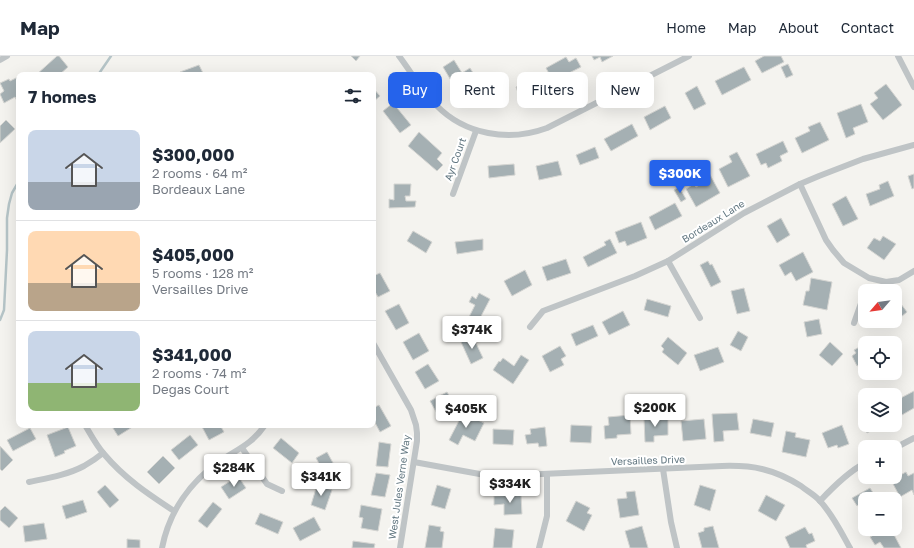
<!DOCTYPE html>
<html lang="en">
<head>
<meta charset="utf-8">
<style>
	body { margin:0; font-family:"Golos Text",sans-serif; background:#f2f2f3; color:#1f2937; height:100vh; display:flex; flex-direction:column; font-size:15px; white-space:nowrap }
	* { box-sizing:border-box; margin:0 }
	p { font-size:13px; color:#747a83 }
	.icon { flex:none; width:22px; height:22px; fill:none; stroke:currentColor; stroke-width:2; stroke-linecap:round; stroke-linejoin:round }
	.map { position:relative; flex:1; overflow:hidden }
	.sheet { position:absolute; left:16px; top:16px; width:360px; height:356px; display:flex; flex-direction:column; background:#fff; border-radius:8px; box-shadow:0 4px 16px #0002 }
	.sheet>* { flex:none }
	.guide { position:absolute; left:388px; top:16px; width:380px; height:36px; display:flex; gap:8px }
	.needle { width:26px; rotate:242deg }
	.controls { position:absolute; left:858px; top:228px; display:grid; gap:8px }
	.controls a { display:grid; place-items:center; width:44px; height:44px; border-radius:8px; background:#fff; box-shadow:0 4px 16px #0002; font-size:20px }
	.price { position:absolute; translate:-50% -34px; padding:0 9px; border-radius:4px; background:#fff; color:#222; font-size:13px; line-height:26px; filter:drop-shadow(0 1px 2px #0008) }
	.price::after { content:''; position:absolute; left:50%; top:24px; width:12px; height:9px; margin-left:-6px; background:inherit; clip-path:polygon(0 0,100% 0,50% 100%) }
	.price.active { background:#2563eb; color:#fff }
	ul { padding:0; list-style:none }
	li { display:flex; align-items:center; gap:12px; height:100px; padding:0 12px }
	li+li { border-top:1px solid #e0e1e3 }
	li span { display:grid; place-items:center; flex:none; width:112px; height:80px; border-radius:8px; color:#555 }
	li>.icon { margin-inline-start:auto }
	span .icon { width:48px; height:48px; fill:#fffc; stroke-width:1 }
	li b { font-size:17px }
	h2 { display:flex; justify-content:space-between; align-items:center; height:48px; padding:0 12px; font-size:17px }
	.tag { padding:0 14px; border-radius:8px; background:#fff; box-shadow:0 4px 16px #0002; font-size:14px; line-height:36px }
	.tag.active { background:#2563eb; color:#fff }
	header { display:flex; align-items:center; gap:24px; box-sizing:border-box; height:56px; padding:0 20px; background:#fff; border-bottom:1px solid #e0e1e3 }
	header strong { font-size:19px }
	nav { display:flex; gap:22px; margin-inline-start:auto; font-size:14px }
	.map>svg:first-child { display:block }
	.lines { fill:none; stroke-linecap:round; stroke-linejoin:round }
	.stream { stroke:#b5c4c7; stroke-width:2.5 }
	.building { fill:#a5b0b3; stroke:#d5d5d2 }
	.street { stroke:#bfc4c6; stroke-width:6 }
	.labels { text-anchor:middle; stroke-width:4; stroke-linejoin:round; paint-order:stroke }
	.street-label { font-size:10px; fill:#627781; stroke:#fff }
</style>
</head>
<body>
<header>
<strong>Map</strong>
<nav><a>Home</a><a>Map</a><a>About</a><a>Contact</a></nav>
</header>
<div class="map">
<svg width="914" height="492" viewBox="0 0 914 492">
	<rect width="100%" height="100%" fill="#f4f3ef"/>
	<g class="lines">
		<!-- stream -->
		<g class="stream">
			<polyline points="98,19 111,0"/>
			<polyline points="0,264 4,254 7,194 7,162 9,148 12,137 19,125"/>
		</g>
	</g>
	<!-- building -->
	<g class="building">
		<polygon points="57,0 59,0 68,11 59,19 36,19"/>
		<polygon points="351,0 360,0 356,5"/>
		<polygon points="592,0 613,0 602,6 600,1 594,4"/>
		<polygon points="764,0 781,0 784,6 762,17 755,5"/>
		<polygon points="566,1 569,6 576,2 581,11 553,25 546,12"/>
		<polygon points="454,4 462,17 470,12 475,20 455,31 443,11"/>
		<polygon points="788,8 793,19 786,22 781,11"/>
		<polygon points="199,9 204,19 181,19 180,16"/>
		<polygon points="744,11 751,24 722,39 715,25"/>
		<polygon points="18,21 19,24 19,44 17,45 15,41 4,47 0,38 4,35 0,27 9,23 10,25"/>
		<polygon points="535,24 539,35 520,42 516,31"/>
		<polygon points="886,28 902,49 883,64 870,48 878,42 874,37"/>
		<polygon points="482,29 490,30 490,34 506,35 504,47 480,44"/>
		<polygon points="697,30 706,48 694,54 685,37"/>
		<polygon points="373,32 380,40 373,46"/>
		<polygon points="393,47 411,69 400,77 383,55"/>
		<polygon points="861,48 868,66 853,72 855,78 846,82 837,57"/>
		<polygon points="665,50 671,62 650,74 644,61"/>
		<polygon points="6,64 15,73 0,87 0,70"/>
		<polygon points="820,66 829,84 802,97 795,82 810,75 808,71"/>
		<polygon points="632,68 638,80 611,95 604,83"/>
		<polygon points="419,76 442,97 437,103 443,109 437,115 408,90"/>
		<polygon points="783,85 788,96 780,100 782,105 768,112 766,107 761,109 756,98"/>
		<polygon points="595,91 599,102 580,109 576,99"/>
		<polygon points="737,96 750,120 728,131 719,113 732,106 729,100"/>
		<polygon points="558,105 562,119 539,124 536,110"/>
		<polygon points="514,108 515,119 489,122 488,110"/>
		<polygon points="709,117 720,137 696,151 686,133 694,128 696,131 703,127 700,122"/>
		<polygon points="914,118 914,132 912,133 908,120"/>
		<polygon points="888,125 894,140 870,150 866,138 880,133 879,129"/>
		<polygon points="394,128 411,128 410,140 405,140 406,145 416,145 415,151 389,152 389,143 394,144"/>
		<polygon points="679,131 686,143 681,146 674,134"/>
		<polygon points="846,140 858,163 843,170 832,148"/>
		<polygon points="675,147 682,160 655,174 649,161"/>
		<polygon points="781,162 790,179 777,187 767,170"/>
		<polygon points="641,166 647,182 627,190 625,185 619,187 615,176"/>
		<polygon points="413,175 432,186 426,197 407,185"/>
		<polygon points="883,180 896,188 884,204 867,192 874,182 880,185"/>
		<polygon points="483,183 483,194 457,198 455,186"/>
		<polygon points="610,183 617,197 588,211 583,201 606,189 604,186"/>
		<polygon points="803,196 813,216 796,225 791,216 785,220 779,209"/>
		<polygon points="566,203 571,217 547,225 542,211"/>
		<polygon points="708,205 710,209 712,208 721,226 711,231 700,209"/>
		<polygon points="525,214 532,229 512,240 504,225"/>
		<polygon points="380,217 390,235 378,241 373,232 373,220"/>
		<polygon points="811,222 832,226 827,254 803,249 806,235 809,235"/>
		<polygon points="744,232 750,255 737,258 731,235"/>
		<polygon points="479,237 490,243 478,266 469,261 475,249 469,246 472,240 476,243"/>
		<polygon points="647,243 671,250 668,261 644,254"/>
		<polygon points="898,244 907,256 890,270 886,265 895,265 895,246"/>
		<polygon points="399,248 409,267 396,274 385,255"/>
		<polygon points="623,255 630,269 609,279 602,266"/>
		<polygon points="819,263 822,278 807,281 804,266"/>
		<polygon points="593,269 598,280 576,290 571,278"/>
		<polygon points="738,275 748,281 741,295 730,289"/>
		<polygon points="419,277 429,295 413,304 403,286"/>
		<polygon points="473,281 483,302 471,308 461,286"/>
		<polygon points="668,281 687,297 678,309 662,296 664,293 661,290"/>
		<polygon points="830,286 843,298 832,310 819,299"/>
		<polygon points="865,288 865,306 857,310 852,300 856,297 854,294"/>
		<polygon points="560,290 566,300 561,303 564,309 550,316 542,300"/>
		<polygon points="718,291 724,306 700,315 694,299"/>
		<polygon points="521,299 529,304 513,328 493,314 499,305 500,306 503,302 514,310"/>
		<polygon points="428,308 439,325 425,333 415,316"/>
		<polygon points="914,335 914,352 902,359 895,345"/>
		<polygon points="447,336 455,350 451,352 453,356 440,363 430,345"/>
		<polygon points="379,349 391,370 380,376 373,363 373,352"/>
		<polygon points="463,357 484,367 475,385 463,379 458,389 449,384"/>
		<polygon points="737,357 739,374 723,375 724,385 714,386 712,358"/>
		<polygon points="630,359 631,378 617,379 617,382 605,383 604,370 609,369 608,361"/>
		<polygon points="865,359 865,369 882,369 867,377 860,362"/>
		<polygon points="668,362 668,379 654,380 654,386 645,386 644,363"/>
		<polygon points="704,363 706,383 683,385 681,365"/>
		<polygon points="753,363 774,367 771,381 750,377"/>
		<polygon points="111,369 133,369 134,370 118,380"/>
		<polygon points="201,369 220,369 224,376 209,384"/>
		<polygon points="571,369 592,370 591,387 570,386"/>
		<polygon points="842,369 849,388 838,392 837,389 828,392 822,377"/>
		<polygon points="68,371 76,390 64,395 65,397 55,401 47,379"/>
		<polygon points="545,371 547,390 539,391 538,387 527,388 525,379 531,378 530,373"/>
		<polygon points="30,372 36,383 13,395 7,384"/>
		<polygon points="493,373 514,374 513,389 493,388"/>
		<polygon points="786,375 796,377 795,381 810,384 806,401 782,396"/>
		<polygon points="190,379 198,389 179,404 171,394"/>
		<polygon points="281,382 299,397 292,407 273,392"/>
		<polygon points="379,386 391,388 388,411 376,410"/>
		<polygon points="0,390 13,404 2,415 0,413"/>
		<polygon points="327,396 338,416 327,422 316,402"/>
		<polygon points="163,400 175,412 159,428 147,416"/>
		<polygon points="906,416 908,420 914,417 914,439 912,434 900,441 891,424"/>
		<polygon points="376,417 390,419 385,441 371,439"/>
		<polygon points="238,420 246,432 229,443 221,431"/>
		<polygon points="105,429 119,444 110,452 97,436"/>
		<polygon points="317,429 332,434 325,454 311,449"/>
		<polygon points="437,429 451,433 445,453 431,449"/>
		<polygon points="700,429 716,434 710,455 694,449"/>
		<polygon points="870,432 877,443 865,443 865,455 861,447 857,450 852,442"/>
		<polygon points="635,435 639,459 620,462 617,443 627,442 626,436"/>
		<polygon points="521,439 522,458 504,459 504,448 494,449 494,440"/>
		<polygon points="766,439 785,449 776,465 758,455"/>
		<polygon points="83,444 87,456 66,463 62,450"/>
		<polygon points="576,445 590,452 587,457 592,459 584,475 566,465"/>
		<polygon points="213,446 222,453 207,472 198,465"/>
		<polygon points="361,449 382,453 378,475 361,472 363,462 359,461"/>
		<polygon points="5,450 18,462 9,472 0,464 0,455"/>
		<polygon points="260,457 283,466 278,478 255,468"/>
		<polygon points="314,461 321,474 300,485 293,472"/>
		<polygon points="44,467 47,483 25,486 23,470"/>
		<polygon points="429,469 441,471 440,475 444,476 442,492 425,492"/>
		<polygon points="642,470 648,492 630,492 625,475"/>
		<polygon points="713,470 719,492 702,492 698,477 704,475 704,472"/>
		<polygon points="805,471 809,478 812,477 815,485 806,489 807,492 790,492 785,481"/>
		<polygon points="495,472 514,474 512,492 493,492"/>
		<polygon points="884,473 891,473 901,492 884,492 880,486 875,489 870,481"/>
		<polygon points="127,483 140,484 140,492 127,492"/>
		<polygon points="353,485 375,488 374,492 352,492"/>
	</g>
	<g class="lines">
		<!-- street -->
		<g class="street">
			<path d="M399,0C411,16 422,35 436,49C465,79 509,86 547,72L689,0"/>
			<polyline points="898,0 914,31"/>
			<polyline points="0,4 7,0"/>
			<polyline points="800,128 826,184 833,194 844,207 869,222 886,226 899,224 914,215"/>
			<polyline points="453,138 476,75"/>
			<polyline points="668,205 700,262"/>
			<polyline points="854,267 865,236"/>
			<polyline points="530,271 543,255 635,220 668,205 744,157 800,128 819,120 863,103 914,89"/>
			<polyline points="373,287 411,354 416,369 417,377 417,385 400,492"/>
			<path d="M85,369C91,379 96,389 104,398C124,422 148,438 174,455"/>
			<polyline points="242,392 267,428 282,435"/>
			<polyline points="895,392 914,382"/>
			<path d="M414,406L485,419L497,420L722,410C753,409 774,413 801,430C807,435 815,439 820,445C833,459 841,476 850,492"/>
			<polyline points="663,413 671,466 677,492"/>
			<path d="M29,426C48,422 67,419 84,410C91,406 97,402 103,397"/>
			<path d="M820,445C833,431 848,416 865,407"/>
			<path d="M162,492C169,456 190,426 220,405C238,393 252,388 265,369"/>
			<polyline points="539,492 547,460 547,418"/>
		</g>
	</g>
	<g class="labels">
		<!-- street labels -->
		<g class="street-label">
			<text transform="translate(455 103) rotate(-70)" y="4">Ayr Court</text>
			<text transform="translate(713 165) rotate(-32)" y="4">Bordeaux Lane</text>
			<text transform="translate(648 404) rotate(-2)" y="4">Versailles Drive</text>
			<text transform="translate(399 431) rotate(-82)" y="4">West Jules Verne Way</text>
		</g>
	</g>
</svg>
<div class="controls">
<a><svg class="needle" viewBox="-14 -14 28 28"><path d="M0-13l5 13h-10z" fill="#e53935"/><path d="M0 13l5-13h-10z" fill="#747a83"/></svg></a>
<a><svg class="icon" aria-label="locate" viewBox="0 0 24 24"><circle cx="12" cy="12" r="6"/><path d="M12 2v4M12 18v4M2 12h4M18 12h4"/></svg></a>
<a><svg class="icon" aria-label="layers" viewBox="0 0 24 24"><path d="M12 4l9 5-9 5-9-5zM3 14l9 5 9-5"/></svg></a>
<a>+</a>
<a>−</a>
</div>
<b class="price active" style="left:680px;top:138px">$300K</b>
<b class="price" style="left:472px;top:294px">$374K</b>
<b class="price" style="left:655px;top:372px">$200K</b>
<b class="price" style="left:466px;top:373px">$405K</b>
<b class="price" style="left:234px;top:432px">$284K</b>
<b class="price" style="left:321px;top:441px">$341K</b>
<b class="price" style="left:510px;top:448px">$334K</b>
<div class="guide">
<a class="tag active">Buy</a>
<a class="tag">Rent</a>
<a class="tag">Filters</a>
<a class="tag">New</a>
</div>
<section class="sheet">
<h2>7 homes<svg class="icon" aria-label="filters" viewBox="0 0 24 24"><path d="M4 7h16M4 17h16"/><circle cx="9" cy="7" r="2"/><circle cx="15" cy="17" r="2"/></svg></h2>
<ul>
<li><span style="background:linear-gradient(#c9d6e8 65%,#9aa5b1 0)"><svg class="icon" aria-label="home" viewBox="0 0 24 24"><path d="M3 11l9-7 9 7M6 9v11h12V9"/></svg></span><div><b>$300,000</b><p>2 rooms · 64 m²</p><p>Bordeaux Lane</p></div></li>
<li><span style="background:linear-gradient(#ffd9b3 65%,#b9a48a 0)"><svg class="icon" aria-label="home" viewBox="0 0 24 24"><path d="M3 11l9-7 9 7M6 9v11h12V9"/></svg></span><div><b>$405,000</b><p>5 rooms · 128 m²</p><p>Versailles Drive</p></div></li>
<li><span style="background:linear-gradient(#c9d6e8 65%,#8fb573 0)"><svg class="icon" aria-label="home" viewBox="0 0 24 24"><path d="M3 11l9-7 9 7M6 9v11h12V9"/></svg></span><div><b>$341,000</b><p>2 rooms · 74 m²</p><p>Degas Court</p></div></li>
</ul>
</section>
</div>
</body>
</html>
